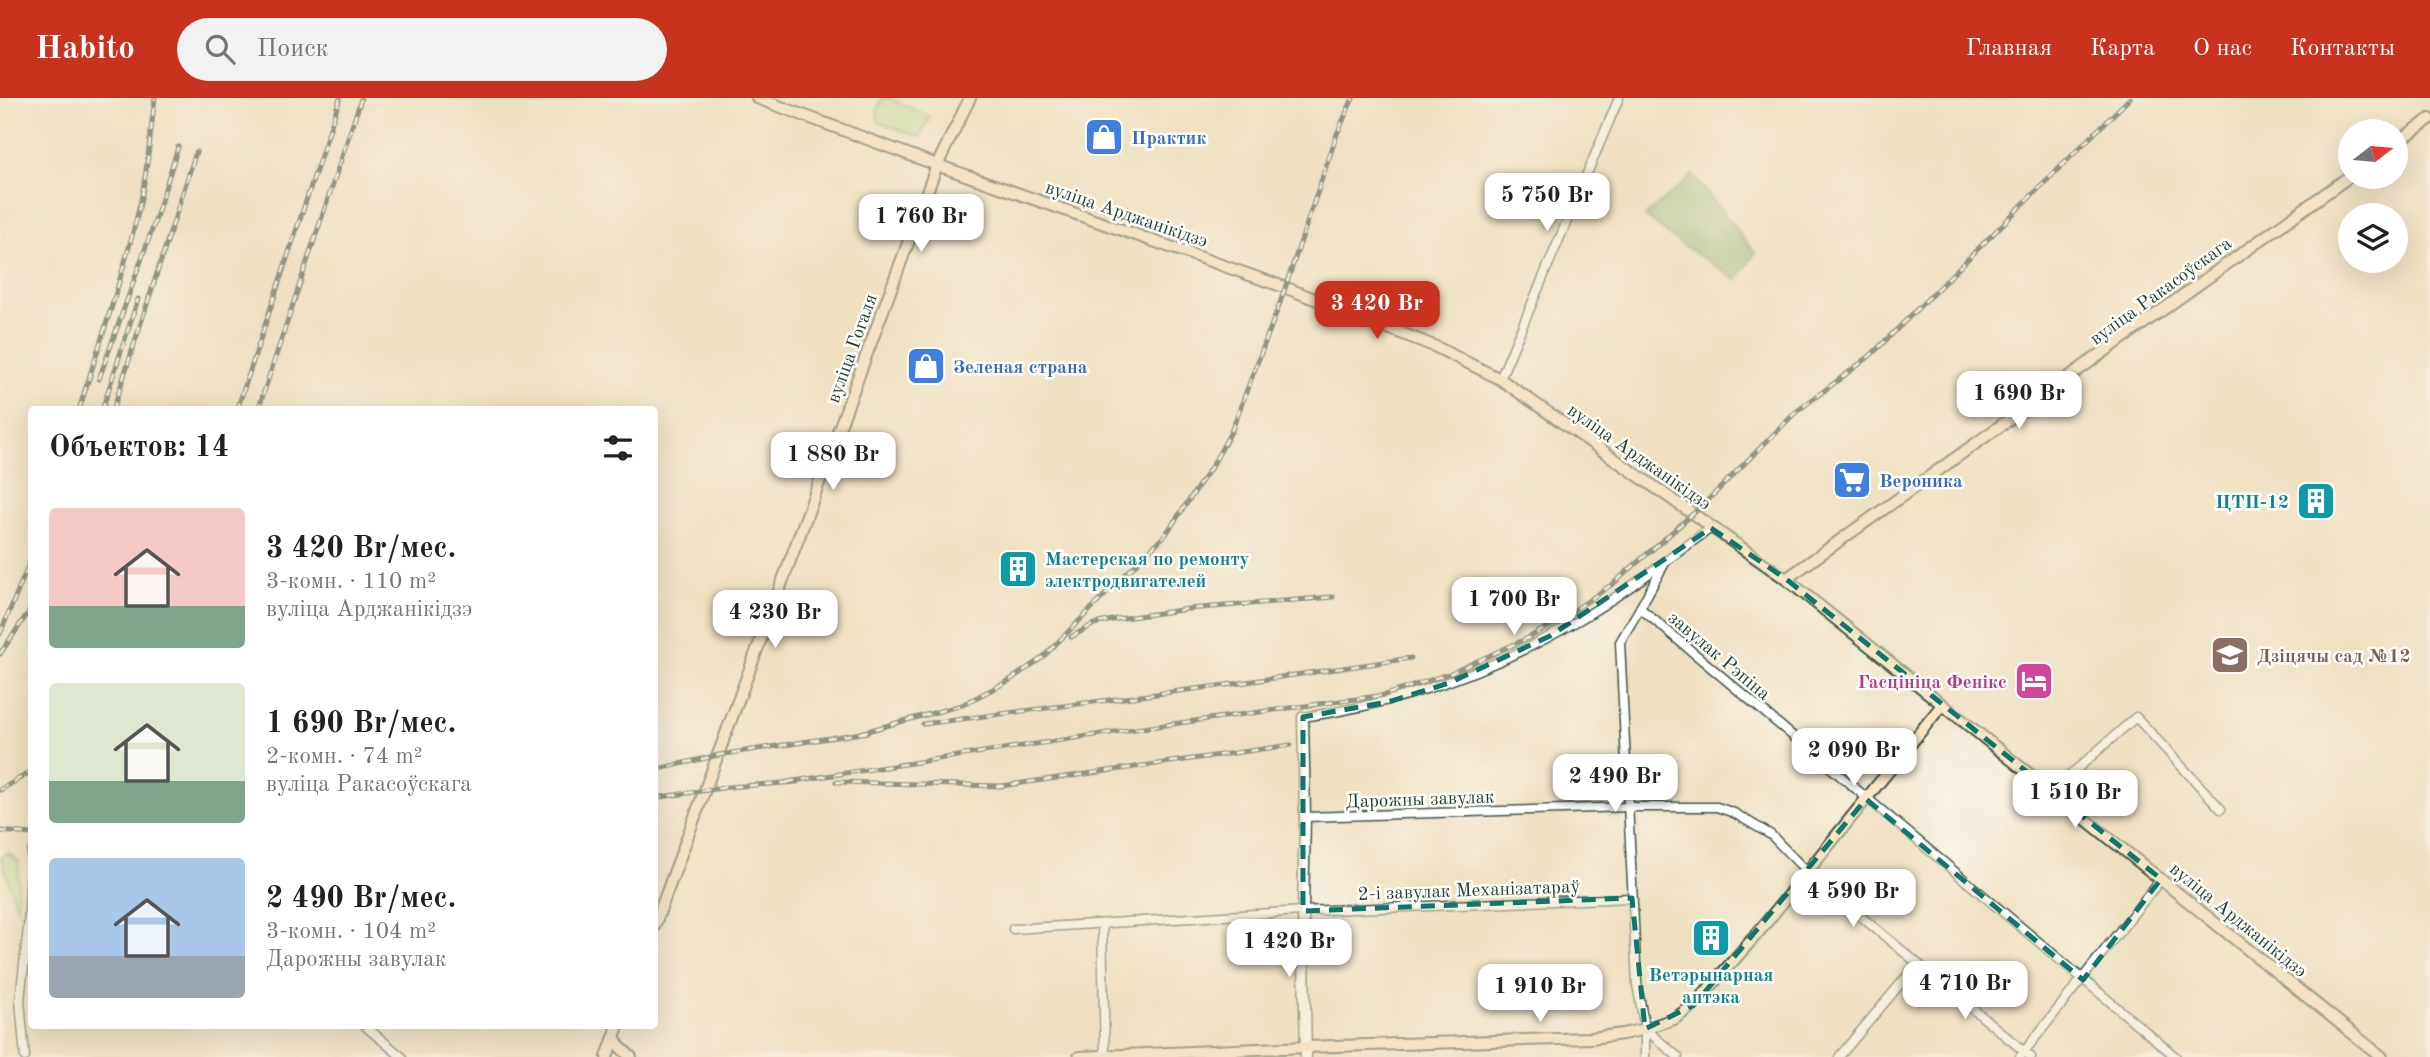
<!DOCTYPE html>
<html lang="ru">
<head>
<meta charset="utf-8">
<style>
	body { margin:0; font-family:"Old Standard TT",serif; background:#f2f2f2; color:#202124; height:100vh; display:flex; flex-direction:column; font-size:26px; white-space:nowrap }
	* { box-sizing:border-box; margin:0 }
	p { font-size:23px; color:#757577 }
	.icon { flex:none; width:38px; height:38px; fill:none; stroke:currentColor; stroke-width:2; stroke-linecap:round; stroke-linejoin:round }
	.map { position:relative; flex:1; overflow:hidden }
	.panel { position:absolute; left:28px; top:308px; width:630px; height:623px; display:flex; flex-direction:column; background:#fff; border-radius:7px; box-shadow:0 7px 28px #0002 }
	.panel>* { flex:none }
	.needle { width:46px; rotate:74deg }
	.buttons { position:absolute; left:2338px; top:21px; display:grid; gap:14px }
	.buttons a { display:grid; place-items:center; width:70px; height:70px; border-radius:50%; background:#fff; box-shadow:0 7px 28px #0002; font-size:35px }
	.price { position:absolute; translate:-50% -60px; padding:0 16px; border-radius:14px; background:#fff; color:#222; font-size:23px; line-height:46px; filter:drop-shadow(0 2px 4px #0008) }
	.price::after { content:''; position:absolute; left:50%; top:42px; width:21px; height:16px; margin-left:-10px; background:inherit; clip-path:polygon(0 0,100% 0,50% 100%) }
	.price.active { background:#c8321e; color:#fff }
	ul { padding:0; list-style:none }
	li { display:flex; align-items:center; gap:21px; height:175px; padding:0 21px }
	li span { display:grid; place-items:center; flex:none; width:196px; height:140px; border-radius:7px; color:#555 }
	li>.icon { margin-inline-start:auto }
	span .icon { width:84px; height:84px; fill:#fffc; stroke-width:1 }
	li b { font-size:30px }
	h2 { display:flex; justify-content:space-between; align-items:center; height:84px; padding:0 21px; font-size:30px }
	header { display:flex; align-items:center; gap:42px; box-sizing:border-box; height:98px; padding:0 35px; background:#c8321e; color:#fff }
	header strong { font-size:33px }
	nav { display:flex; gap:38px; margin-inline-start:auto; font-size:24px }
	.search { width:490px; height:63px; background:#f2f2f2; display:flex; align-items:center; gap:18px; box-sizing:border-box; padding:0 24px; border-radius:38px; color:#757577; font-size:26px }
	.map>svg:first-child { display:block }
	.green { fill:#abd884; stroke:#658a5c; stroke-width:2 }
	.forest { fill:#88b872; stroke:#547a53; stroke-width:2 }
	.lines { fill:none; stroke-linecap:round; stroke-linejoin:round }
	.minor-casing { stroke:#3e5549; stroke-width:11 }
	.tertiary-casing { stroke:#3e5549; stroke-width:13 }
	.secondary-casing { stroke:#3e5549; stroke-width:14 }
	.minor { stroke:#fff; stroke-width:8 }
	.tertiary { stroke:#fff; stroke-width:10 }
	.secondary { stroke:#fbe6c4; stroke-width:10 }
	.rail-casing { stroke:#1f3d34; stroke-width:5 }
	.rail { stroke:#fdfcf7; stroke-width:2.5; stroke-dasharray:8; stroke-linecap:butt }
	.marked { fill:none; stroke:#0f766e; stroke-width:5; stroke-dasharray:14 9; stroke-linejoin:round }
	.labels { text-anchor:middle; stroke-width:5; stroke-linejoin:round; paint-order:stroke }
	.shop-label { font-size:19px; font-weight:bold; fill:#366cbe; stroke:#fdfcf7; text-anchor:start }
	.street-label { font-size:19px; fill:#1f3d34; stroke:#fdfcf7 }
	.culture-label { font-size:19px; font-weight:bold; fill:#0d838f; stroke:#fdfcf7; text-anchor:end }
	.education-label { font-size:19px; font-weight:bold; fill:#785e54; stroke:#fdfcf7; text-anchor:start }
	.hotel-label { font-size:19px; font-weight:bold; fill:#b23c85; stroke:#fdfcf7; text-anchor:end }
</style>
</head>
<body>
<header>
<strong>Habito</strong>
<div class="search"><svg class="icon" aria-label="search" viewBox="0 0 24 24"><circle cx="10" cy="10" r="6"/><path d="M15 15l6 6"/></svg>Поиск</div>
<nav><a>Главная</a><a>Карта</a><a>О нас</a><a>Контакты</a></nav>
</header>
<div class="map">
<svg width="2430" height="959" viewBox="0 0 2430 959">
	<rect width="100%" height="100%" fill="#fdfcf7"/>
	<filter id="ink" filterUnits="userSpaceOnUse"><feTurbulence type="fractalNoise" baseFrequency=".0143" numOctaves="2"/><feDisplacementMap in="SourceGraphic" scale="14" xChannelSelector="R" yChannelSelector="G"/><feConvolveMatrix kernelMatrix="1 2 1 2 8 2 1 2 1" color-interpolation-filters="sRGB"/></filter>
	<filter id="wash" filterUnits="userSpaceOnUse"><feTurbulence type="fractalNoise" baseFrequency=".00686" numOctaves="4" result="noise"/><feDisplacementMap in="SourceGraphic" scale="28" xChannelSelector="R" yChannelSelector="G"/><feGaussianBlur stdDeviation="1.57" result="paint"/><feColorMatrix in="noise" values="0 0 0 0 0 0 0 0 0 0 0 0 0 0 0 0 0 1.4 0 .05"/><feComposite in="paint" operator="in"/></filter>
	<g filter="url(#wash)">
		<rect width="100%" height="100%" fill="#efe0c1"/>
		<!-- green -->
		<g class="green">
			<polygon points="882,0 889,0 930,19 920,39 878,24 877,13"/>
			<polygon points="8,755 19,763 17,811 1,759"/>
		</g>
		<!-- forest -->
		<polygon class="forest" points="1693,77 1755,155 1737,182 1675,142 1645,118"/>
	</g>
	<g filter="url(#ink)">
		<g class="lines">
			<!-- minor casing -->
			<g class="minor-casing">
				<g id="minor">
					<polyline points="1500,281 1619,0"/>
					<polyline points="1666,463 1640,510 2176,959"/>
					<polyline points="1640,510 1620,544 1637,886 1645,931 1645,959"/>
					<path d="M1303,619C1401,606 1494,572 1579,522C1625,495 1668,461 1711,430"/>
					<polyline points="2051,694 2136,619 2221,711"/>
					<polyline points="1305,719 1629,709 1717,709 1734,715 1771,737 1807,774 2031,959"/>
					<polyline points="1102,826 1105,959"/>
					<polyline points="1013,831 1303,813 1632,800"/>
					<polyline points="365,928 402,959"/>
					<polyline points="1645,931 1678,959"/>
					<polyline points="25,959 20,902 28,830 32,753"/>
					<polyline points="1839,959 1917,866"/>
					<polyline points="2020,959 2161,781"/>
				</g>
			</g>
			<!-- tertiary casing -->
			<g class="tertiary-casing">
				<polyline id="tertiary" points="1303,619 1305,719 1303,813 1306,959"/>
			</g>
			<!-- secondary casing -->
			<g class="secondary-casing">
				<g id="secondary">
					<polyline points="757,0 937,67 1284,189 1434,248 1500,281 1786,481 2382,959"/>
					<polyline points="2396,45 2430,21"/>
					<polyline points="1786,481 2350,78"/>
					<polyline points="654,829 937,67 970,0"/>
					<polyline points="614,939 620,949 631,959"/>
					<polyline points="607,959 618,928"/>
					<polyline points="1079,959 1305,949 1591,940 1623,936 1645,931 1674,921 1694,907 1757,836 1942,607"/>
				</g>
			</g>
			<!-- minor -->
			<use href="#minor" class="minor"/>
			<!-- tertiary -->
			<use href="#tertiary" class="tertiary"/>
			<!-- secondary -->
			<use href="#secondary" class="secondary"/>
			<!-- rail casing -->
			<g class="rail-casing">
				<g id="rail">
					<polyline points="99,281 154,126 178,49"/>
					<path d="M79,312C100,244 124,175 140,106C148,71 150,35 155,0"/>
					<polyline points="102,312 138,201"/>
					<polyline points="113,312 196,54"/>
					<polyline points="237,312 340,0"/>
					<polyline points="258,312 361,1"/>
					<polyline points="0,536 32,459"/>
					<polyline points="1071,539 1094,526 1117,521 1188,511 1333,499"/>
					<polyline points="0,556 32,509"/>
					<polyline points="923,626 1226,587 1411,560"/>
					<polyline points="860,635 962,607 1010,582 1042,560 1166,436 1212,368 1231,334 1280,205 1337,36 1353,0"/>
					<polyline points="654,672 719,657 868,634"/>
					<polyline points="787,684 1128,632 1385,597 1451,575 1528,540 1560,522 1614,485 1703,407 1796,314 1870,258 2130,0"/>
					<polyline points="836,684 1001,688 1291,647"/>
					<polyline points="0,692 32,673"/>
					<polyline points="654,700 729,689 797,684"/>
					<polyline points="0,733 32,736"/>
				</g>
			</g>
			<!-- rail -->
			<use href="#rail" class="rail"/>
		</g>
	</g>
	<!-- marked area -->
	<path d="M0 0H2430V959H0ZM1711,430L1786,481L2161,781L2083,882L1866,701L1694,907L1645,931L1632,800L1303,813V619L1388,604L1449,585L1550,538Z" fill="#efe0c1" fill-opacity=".55" fill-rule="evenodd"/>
	<path class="marked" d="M1711,430L1786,481L2161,781L2083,882L1866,701L1694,907L1645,931L1632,800L1303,813V619L1388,604L1449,585L1550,538Z"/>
	<!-- icons -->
	<defs>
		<g id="shop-square" transform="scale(2.0125)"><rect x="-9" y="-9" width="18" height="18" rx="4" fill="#3f7fe0" stroke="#fdfcf7"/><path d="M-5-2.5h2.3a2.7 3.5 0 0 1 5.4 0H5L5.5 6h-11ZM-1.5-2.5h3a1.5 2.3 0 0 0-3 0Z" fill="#fff"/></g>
		<g id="supermarket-square" transform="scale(2.0125)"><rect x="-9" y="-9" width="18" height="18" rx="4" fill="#3f7fe0" stroke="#fdfcf7"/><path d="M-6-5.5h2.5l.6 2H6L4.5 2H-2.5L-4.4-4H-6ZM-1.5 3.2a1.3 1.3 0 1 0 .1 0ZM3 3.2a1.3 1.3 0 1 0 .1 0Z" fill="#fff"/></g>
		<g id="building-square" transform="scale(2.0125)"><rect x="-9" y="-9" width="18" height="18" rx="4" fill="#0f9aa8" stroke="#fdfcf7"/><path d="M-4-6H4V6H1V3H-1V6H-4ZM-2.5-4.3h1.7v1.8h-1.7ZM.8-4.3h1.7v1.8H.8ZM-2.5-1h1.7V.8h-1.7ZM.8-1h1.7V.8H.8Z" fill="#fff"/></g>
		<g id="school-square" transform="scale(2.0125)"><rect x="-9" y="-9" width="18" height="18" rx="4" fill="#8d6e63" stroke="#fdfcf7"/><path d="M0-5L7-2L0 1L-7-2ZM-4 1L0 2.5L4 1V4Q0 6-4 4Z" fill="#fff"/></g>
		<g id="hotel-square" transform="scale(2.0125)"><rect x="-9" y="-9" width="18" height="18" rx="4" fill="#d1479c" stroke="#fdfcf7"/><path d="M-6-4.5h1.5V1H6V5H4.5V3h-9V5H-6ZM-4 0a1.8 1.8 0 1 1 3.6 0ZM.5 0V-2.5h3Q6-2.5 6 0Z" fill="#fff"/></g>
	</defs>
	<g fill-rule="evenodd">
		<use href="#shop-square" x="1104" y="39"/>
		<use href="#shop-square" x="926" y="268"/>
		<use href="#supermarket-square" x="1852" y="382"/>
		<use href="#building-square" x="2316" y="403"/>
		<use href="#building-square" x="1018" y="471"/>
		<use href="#school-square" x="2230" y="557"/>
		<use href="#hotel-square" x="2034" y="583"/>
		<use href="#building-square" x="1711" y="840"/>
	</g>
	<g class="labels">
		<!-- shop labels -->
		<g class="shop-label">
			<text x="1131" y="46">Практик</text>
			<text x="953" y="275">Зеленая страна</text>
			<text x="1879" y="389">Вероника</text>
		</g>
		<!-- street labels -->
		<g class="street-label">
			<text transform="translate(1127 115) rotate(19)" y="7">вуліца Арджанікідзэ</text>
			<text transform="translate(2160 192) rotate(-36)" y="7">вуліца Ракасоўскага</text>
			<text transform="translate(851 250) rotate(-70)" y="7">вуліца Гогаля</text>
			<text transform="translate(1640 358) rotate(35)" y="7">вуліца Арджанікідзэ</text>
			<text transform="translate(1720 557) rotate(40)" y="7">завулак Рэпіна</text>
			<text transform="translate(1420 700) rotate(-2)" y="7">Дарожны завулак</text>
			<text transform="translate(1469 791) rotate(-2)" y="7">2-і завулак Механізатараў</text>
			<text transform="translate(2239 821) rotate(39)" y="7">вуліца Арджанікідзэ</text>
		</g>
		<!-- culture labels -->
		<g class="culture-label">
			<text x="2289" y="410">ЦТП-12</text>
			<text x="1045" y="467" text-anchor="start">Мастерская по ремонту<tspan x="1045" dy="22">электродвигателей</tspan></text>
			<text x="1711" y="883" text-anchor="middle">Ветэрынарная<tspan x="1711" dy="22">аптэка</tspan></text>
		</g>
		<!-- education labels -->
		<g class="education-label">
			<text x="2257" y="564">Дзіцячы сад №12</text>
		</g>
		<!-- hotel labels -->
		<g class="hotel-label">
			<text x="2007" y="590">Гасцініца Фенікс</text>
		</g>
	</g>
</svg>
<div class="buttons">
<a><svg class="needle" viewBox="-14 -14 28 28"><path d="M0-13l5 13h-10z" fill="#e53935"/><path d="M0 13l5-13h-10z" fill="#757577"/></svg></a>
<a><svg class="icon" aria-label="layers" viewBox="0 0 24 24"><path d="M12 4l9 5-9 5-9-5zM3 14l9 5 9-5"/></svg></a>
</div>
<b class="price" style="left:1547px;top:135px">5 750 Br</b>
<b class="price" style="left:921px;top:156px">1 760 Br</b>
<b class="price active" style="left:1377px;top:243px">3 420 Br</b>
<b class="price" style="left:2019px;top:333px">1 690 Br</b>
<b class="price" style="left:833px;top:394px">1 880 Br</b>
<b class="price" style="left:1514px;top:539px">1 700 Br</b>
<b class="price" style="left:775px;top:552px">4 230 Br</b>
<b class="price" style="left:1854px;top:690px">2 090 Br</b>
<b class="price" style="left:1615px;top:716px">2 490 Br</b>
<b class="price" style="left:2075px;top:732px">1 510 Br</b>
<b class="price" style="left:1853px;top:831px">4 590 Br</b>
<b class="price" style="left:1289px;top:881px">1 420 Br</b>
<b class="price" style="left:1965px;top:923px">4 710 Br</b>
<b class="price" style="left:1540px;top:926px">1 910 Br</b>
<section class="panel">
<h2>Объектов: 14<svg class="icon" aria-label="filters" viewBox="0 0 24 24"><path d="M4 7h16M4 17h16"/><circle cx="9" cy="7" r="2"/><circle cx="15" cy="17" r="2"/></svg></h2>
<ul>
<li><span style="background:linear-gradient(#f6c9c9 70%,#7fa58c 0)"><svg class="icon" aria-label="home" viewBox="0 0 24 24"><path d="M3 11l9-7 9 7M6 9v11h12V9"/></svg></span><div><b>3 420 Br/мес.</b><p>3-комн. · 110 m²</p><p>вуліца Арджанікідзэ</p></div></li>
<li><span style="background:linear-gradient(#dfe7d0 70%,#7fa58c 0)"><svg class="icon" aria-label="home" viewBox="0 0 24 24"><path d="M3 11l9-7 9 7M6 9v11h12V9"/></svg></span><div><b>1 690 Br/мес.</b><p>2-комн. · 74 m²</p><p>вуліца Ракасоўскага</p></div></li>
<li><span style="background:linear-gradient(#a9c7e8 70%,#9aa5b1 0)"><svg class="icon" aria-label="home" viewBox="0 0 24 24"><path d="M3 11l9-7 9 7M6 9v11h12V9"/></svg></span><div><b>2 490 Br/мес.</b><p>3-комн. · 104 m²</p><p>Дарожны завулак</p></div></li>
</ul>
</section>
</div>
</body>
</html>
